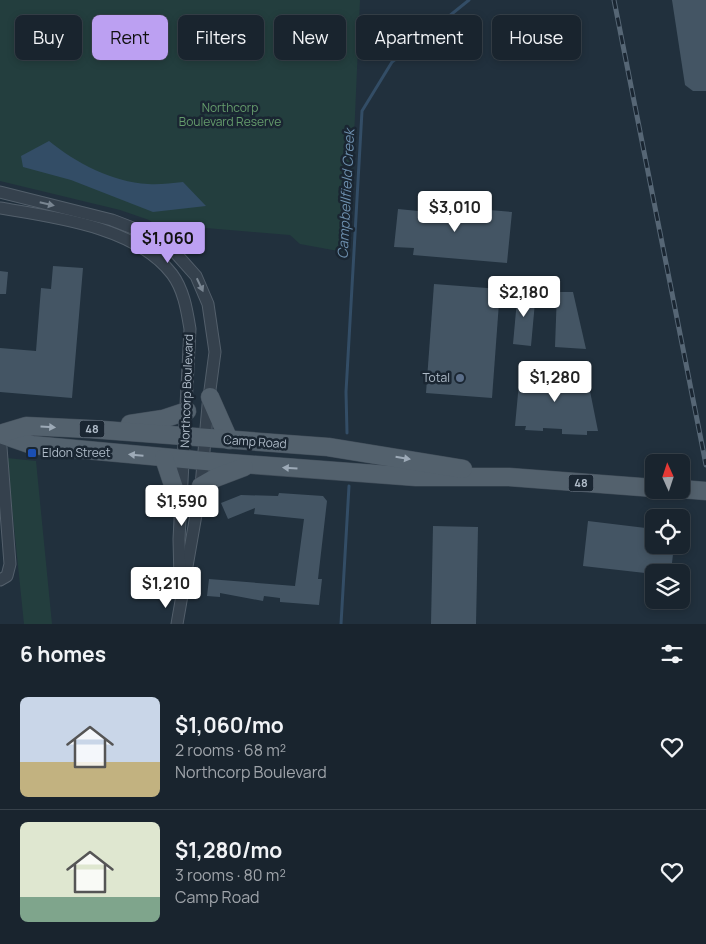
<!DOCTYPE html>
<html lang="en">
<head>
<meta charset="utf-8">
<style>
	body { margin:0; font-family:Manrope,sans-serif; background:#26303a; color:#f1f3f6; height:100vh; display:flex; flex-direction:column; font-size:19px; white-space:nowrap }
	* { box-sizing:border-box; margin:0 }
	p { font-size:16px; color:#9fa4aa }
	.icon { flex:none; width:28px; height:28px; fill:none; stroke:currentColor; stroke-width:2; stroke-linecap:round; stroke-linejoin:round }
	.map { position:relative; height:624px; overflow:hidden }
	.panel { display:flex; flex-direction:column; background:#19242e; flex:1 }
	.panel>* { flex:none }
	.top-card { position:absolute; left:15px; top:15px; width:676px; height:45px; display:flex; gap:10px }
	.needle { width:32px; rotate:357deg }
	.buttons { position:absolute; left:645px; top:454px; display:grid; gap:10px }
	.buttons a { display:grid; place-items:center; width:45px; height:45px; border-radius:8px; background:#19242e; box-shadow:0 2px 8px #0003,0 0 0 1px #37414a; font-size:25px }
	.price { position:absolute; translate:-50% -42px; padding:0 11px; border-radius:5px; background:#fff; color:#222; font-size:16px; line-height:32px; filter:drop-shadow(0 1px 2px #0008) }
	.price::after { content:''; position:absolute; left:50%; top:30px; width:15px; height:11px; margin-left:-8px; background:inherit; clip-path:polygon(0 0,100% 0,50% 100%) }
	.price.selected { background:#bca0f2; color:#111 }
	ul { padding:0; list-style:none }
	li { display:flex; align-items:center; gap:15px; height:125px; padding:0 20px }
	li+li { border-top:1px solid #37414a }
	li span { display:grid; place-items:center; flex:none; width:140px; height:100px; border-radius:8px; color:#555 }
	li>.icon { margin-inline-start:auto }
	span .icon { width:60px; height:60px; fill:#fffc; stroke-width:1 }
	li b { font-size:21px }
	h2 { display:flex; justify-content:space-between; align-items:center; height:60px; padding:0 20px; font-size:21px }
	.tag { padding:0 18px; border-radius:8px; background:#19242e; box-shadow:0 2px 8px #0003,0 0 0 1px #37414a; font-size:18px; line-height:45px }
	.tag.selected { background:#bca0f2; color:#111 }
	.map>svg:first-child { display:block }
	.green { fill:#233e3e }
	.water { fill:#334d66 }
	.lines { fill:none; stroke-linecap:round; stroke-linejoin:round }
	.stream { stroke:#334d66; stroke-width:3 }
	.building { fill:#445564 }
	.street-casing { stroke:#535f6b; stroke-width:13 }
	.primary-casing { stroke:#414d59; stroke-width:19 }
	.street { stroke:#35414d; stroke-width:11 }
	.primary { stroke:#53616d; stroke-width:18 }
	.rail-casing { stroke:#566675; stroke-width:5 }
	.rail { stroke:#1a2632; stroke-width:3; stroke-dasharray:9; stroke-linecap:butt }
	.oneway { fill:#798591 }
	.oneway2 { fill:#9daab7 }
	.service-dot { fill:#5c6f8a; stroke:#1a2632; stroke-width:2 }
	.transit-dot { fill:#1a4fb4; stroke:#1a2632; stroke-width:2 }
	.labels { text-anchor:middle; stroke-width:5; stroke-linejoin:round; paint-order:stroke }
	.shield { fill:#1a2632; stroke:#838f9c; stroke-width:1 }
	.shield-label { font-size:11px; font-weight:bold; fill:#b0bcc9 }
	.park-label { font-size:12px; fill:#659c6c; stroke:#1a2632 }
	.poi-label { font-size:12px; fill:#b0bcc9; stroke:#1a2632; text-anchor:end }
	.street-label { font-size:12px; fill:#b0bcc9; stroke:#1a2632 }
	.water-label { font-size:14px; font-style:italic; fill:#6e90af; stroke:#1a2632 }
</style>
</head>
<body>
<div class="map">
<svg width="706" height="624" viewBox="0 0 706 624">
	<rect width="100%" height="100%" fill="#21303d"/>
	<!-- green -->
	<g class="green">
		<polygon points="0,0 360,0 349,253 300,244 290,235 206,228 187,248 149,220 120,210 0,181"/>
		<polygon points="7,458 36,461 52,624 24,624"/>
	</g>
	<!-- water -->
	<path class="water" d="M49,141C76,163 112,182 148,184C159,185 171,183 183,182L206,206L153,212L71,180L23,167L21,156Z"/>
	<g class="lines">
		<!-- stream -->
		<g class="stream">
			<polyline points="347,433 346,392 362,111 392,62 469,0"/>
			<polyline points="341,624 349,486"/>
		</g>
	</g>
	<!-- building -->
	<g class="building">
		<polygon points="672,0 706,0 706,91 693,91 685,85"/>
		<polygon points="418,204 512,212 507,263 413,255 414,248 394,247 398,209 418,211"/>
		<polygon points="53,266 83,268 72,398 0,392 0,348 36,351 41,288 51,289"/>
		<polygon points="0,271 8,272 6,294 0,294"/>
		<polygon points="434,284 500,289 492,398 426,393"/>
		<polygon points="518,289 536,291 531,346 513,344"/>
		<polygon points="557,292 573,292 586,349 555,347"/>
		<polygon points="530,370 587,376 598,431 587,431 587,435 562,434 562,429 543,428 543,431 525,430 526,426 515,426 520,372 530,372"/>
		<polygon points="279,493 323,496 327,501 318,579 322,579 319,605 280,602 280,598 264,596 263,601 220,593 220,597 207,596 209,579 295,586 304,519 254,514 255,508 228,519 221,503 241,495 278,496"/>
		<polygon points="588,521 654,529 654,545 674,545 671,572 654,574 583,566"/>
		<polygon points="433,526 478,527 476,624 431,624"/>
	</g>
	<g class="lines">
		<!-- street casing -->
		<g class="street-casing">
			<g id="street">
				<polyline points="0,192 112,220 156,237 171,248 196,276 208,304 215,352 208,405 201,486 177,624"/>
				<path d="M0,208C55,217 136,227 172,274C184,290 187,311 190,329L179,539L180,580"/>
				<polyline points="0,580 7,576 10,564 0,434"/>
			</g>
		</g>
		<!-- primary casing -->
		<g class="primary-casing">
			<g id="primary">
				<polyline points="210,397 229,440"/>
				<polyline points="130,424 163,419 187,411"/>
				<polyline points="0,434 32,445 216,462 416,477 509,477 654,488"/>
				<polyline points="0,434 26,426 90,429 328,447 463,469"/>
				<polyline points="164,458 181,509"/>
				<polyline points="201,486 215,478 244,467"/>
				<polyline points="681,489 706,491"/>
			</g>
		</g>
		<!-- street -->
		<use href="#street" class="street"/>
		<!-- primary -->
		<use href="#primary" class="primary"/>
		<!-- rail casing -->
		<g class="rail-casing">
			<polyline id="rail" points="614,0 706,465"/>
		</g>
		<!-- rail -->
		<use href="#rail" class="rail"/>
	</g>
	<!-- one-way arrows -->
	<defs><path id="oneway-solid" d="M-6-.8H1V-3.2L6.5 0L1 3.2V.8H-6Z" transform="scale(1.25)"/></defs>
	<g class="oneway">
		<use href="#oneway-solid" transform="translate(47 204) rotate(13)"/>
		<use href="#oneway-solid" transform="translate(200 285) rotate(65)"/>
	</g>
	<g class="oneway2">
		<use href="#oneway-solid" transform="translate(48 427) rotate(3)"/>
		<use href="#oneway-solid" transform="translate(136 455) rotate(-175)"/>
		<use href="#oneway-solid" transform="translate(403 458) rotate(9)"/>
		<use href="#oneway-solid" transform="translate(290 468) rotate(-176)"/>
	</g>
	<!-- markers -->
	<circle class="service-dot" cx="460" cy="378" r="5"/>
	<rect class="transit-dot" x="27" y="448" width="10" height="10" rx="2.5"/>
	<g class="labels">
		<!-- shield labels -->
		<g class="shield">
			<rect x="79.5" y="420.5" width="25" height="17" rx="4"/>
			<rect x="568.5" y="474.5" width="25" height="17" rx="4"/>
		</g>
		<g class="shield-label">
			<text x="92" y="433">48</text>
			<text x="581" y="487">48</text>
		</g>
		<!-- park labels -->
		<g class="park-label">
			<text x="230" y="112">Northcorp<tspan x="230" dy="14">Boulevard Reserve</tspan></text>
		</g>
		<!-- poi labels -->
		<g class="poi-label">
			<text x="450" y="382">Total</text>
			<text x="42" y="457" text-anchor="start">Eldon Street</text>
		</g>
		<!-- street labels -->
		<g class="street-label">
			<text transform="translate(187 391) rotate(-88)" y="4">Northcorp Boulevard</text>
			<text transform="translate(255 442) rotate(4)" y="4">Camp Road</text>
		</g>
		<!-- water labels -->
		<g class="water-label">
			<text transform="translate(346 194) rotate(-87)" y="5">Campbellfield Creek</text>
		</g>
	</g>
</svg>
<div class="buttons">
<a><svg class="needle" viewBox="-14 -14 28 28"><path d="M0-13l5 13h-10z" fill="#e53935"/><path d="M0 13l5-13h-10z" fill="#9fa4aa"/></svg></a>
<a><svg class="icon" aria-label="locate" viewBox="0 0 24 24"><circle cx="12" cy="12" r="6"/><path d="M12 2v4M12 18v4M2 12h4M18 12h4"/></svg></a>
<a><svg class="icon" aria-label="layers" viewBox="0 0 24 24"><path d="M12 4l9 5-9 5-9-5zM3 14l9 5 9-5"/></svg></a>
</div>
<b class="price" style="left:455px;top:233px">$3,010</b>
<b class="price selected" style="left:168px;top:264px">$1,060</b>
<b class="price" style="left:524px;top:318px">$2,180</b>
<b class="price" style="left:555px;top:403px">$1,280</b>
<b class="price" style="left:182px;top:527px">$1,590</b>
<b class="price" style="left:166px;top:609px">$1,210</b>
<div class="top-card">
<a class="tag">Buy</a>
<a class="tag selected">Rent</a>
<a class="tag">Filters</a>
<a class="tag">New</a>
<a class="tag">Apartment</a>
<a class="tag">House</a>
</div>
</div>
<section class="panel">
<h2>6 homes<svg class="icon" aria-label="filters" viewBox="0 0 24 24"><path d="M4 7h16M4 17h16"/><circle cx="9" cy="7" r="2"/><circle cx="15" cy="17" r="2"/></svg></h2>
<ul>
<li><span style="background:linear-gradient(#c9d6e8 65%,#c2b280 0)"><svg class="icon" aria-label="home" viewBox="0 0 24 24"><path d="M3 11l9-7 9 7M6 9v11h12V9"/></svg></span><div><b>$1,060/mo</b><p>2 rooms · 68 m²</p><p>Northcorp Boulevard</p></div><svg class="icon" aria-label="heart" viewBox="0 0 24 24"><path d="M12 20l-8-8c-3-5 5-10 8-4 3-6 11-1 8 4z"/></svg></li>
<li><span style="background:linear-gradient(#dfe7d0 75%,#7fa58c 0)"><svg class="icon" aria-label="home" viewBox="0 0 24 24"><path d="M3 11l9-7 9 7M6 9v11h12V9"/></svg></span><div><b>$1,280/mo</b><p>3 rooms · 80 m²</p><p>Camp Road</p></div><svg class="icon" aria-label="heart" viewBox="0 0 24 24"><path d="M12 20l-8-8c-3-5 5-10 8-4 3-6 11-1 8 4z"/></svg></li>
</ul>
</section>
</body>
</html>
